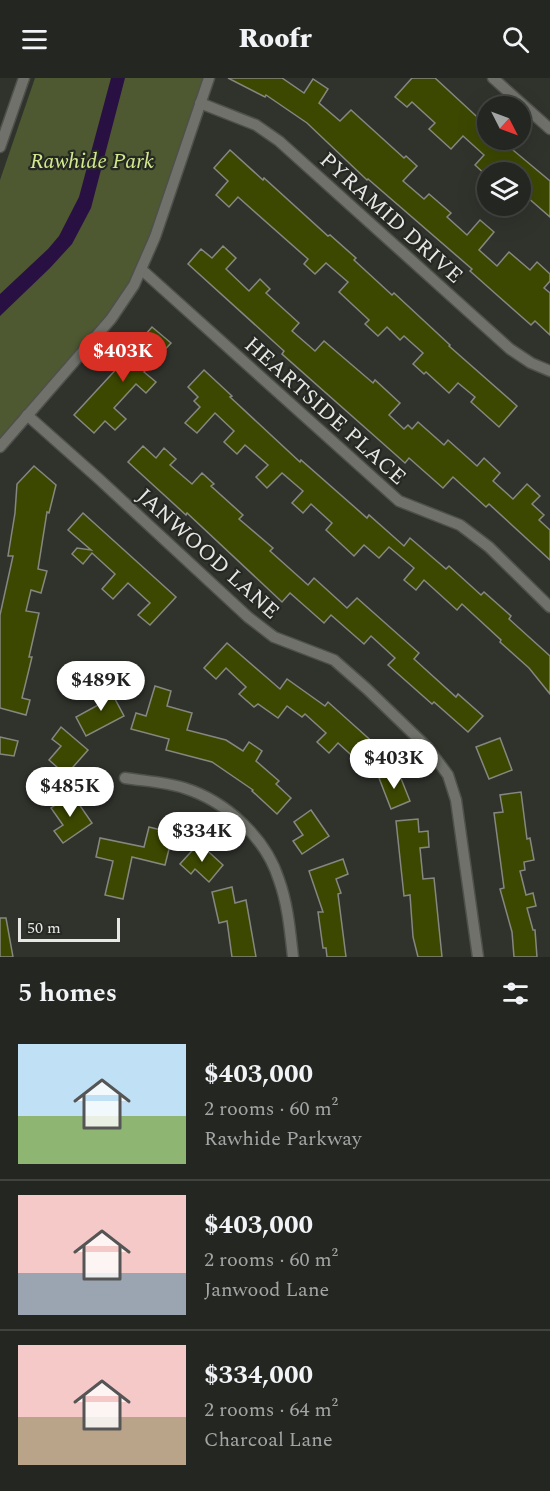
<!DOCTYPE html>
<html lang="en">
<head>
<meta charset="utf-8">
<style>
	body { margin:0; font-family:Spectral,serif; background:#30322e; color:#f1f3f6; height:100vh; display:flex; flex-direction:column; font-size:22px; white-space:nowrap }
	* { box-sizing:border-box; margin:0 }
	p { font-size:20px; color:#a3a5a5 }
	.icon { flex:none; width:33px; height:33px; fill:none; stroke:currentColor; stroke-width:2; stroke-linecap:round; stroke-linejoin:round }
	.map { position:relative; height:879px; overflow:hidden }
	.side { display:flex; flex-direction:column; background:#242621; flex:1 }
	.side>* { flex:none }
	.needle { width:39px; rotate:132deg }
	.controls { position:absolute; left:477px; top:18px; display:grid; gap:12px }
	.controls a { display:grid; place-items:center; width:54px; height:54px; border-radius:50%; background:#242621; box-shadow:0 6px 24px #0002,0 0 0 2px #41433f; font-size:30px }
	.scale { position:absolute; left:18px; bottom:15px; width:102px; box-sizing:border-box; padding-left:6px; border:3px solid #e7e8e5; border-top:0; font-size:16px; line-height:21px; white-space:nowrap; color:#e7e8e5; -webkit-text-stroke:4px #262823; paint-order:stroke }
	.price { position:absolute; translate:-50% -51px; padding:0 14px; border-radius:21px; background:#fff; color:#222; font-size:20px; line-height:39px; filter:drop-shadow(0 2px 3px #0008) }
	.price::after { content:''; position:absolute; left:50%; top:36px; width:18px; height:14px; margin-left:-9px; background:inherit; clip-path:polygon(0 0,100% 0,50% 100%) }
	.price.on { background:#d93025; color:#fff }
	ul { padding:0; list-style:none }
	li { display:flex; align-items:center; gap:18px; height:150px; padding:0 18px }
	li+li { border-top:2px solid #41433f }
	li span { display:grid; place-items:center; flex:none; width:168px; height:120px; border-radius:0px; color:#555 }
	li>.icon { margin-inline-start:auto }
	span .icon { width:72px; height:72px; fill:#fffc; stroke-width:1 }
	li b { font-size:26px }
	h2 { display:flex; justify-content:space-between; align-items:center; height:72px; padding:0 18px; font-size:26px }
	header { display:flex; justify-content:space-between; align-items:center; height:78px; padding:0 18px; background:#242621; font-size:27px; font-weight:800 }
	.map>svg:first-child { display:block }
	.green { fill:#4e5831 }
	.water { fill:#281142 }
	.building { fill:#3c4800; stroke:#858780; stroke-width:1.5 }
	.lines { fill:none; stroke-linecap:round; stroke-linejoin:round }
	.minor-casing { stroke:#4e504b; stroke-width:13 }
	.minor { stroke:#6f716a; stroke-width:10 }
	.labels { text-anchor:middle; stroke-width:4.5; stroke-linejoin:round; paint-order:stroke }
	.park-label { font-size:22px; font-style:italic; fill:#d3e98d; stroke:#262823 }
	.street-label { font-size:22px; fill:#e7e8e5; stroke:#262823 }
</style>
</head>
<body>
<header><svg class="icon" aria-label="menu" viewBox="0 0 24 24"><path d="M4 6h16M4 12h16M4 18h16"/></svg>Roofr<svg class="icon" aria-label="search" viewBox="0 0 24 24"><circle cx="10" cy="10" r="6"/><path d="M15 15l6 6"/></svg></header>
<div class="map">
<svg width="550" height="879" viewBox="0 0 550 879">
	<rect width="100%" height="100%" fill="#30322c"/>
	<!-- green -->
	<polygon class="green" points="35,0 206,0 140,190 109,239 0,364 0,102"/>
	<!-- water -->
	<polygon class="water" points="111,0 125,0 91,130 72,166 50,190 0,238 0,216 48,171 59,158 79,119"/>
	<!-- building -->
	<g class="building">
		<polygon points="228,0 282,0 304,15 313,1 328,11 319,25 340,43 351,32 404,80 406,78 417,88 403,103 424,121 429,116 451,135 447,139 467,157 480,142 494,154 479,172 497,188 509,174 530,192 537,184 550,196 550,203 544,210 550,215 550,257 535,243 531,247 497,217 470,193 472,191 368,101 367,102 307,45 266,17 265,19"/>
		<polygon points="412,0 435,0 488,49 488,62 501,62 550,103 550,139 527,119 520,126 520,94 508,94 499,86 490,94 488,94 487,98 475,87 484,77 463,58 451,71 429,51 435,45 412,24 407,29 395,19"/>
		<polygon points="230,72 263,102 264,100 328,158 330,157 356,180 354,182 392,217 394,215 450,267 449,268 517,328 499,349 471,324 475,319 458,305 449,315 426,294 424,296 413,286 423,275 404,258 400,262 387,249 378,258 365,246 369,242 339,214 348,204 326,185 315,196 304,186 308,181 238,119 229,129 216,117 228,103 214,90"/>
		<polygon points="223,168 236,180 226,191 249,213 260,201 270,211 266,215 299,245 292,253 315,273 324,263 373,305 375,302 400,325 389,337 404,351 408,347 412,351 418,344 444,367 448,362 477,388 484,380 500,395 493,403 513,421 527,406 540,418 532,426 544,437 539,442 550,452 550,482 489,426 486,429 453,399 443,410 409,380 405,385 282,276 284,273 188,186 201,171 212,180"/>
		<polygon points="152,249 171,265 144,294 156,304 146,315 136,306 114,330 126,341 115,352 105,343 94,355 74,337 133,273 132,272"/>
		<polygon points="204,292 232,318 230,319 300,384 301,382 367,440 369,437 404,468 410,460 446,491 449,488 481,517 484,514 511,538 509,541 550,578 550,616 529,590 500,564 501,562 462,526 457,532 424,502 416,512 404,502 414,490 389,469 379,480 364,467 354,478 326,452 332,445 311,426 303,435 292,425 303,413 282,395 267,410 256,399 268,387 245,367 237,376 224,364 234,353 215,335 197,355 185,345 200,329 194,323 198,319 188,309"/>
		<polygon points="143,368 156,380 164,370 176,381 170,387 192,406 202,395 214,406 211,408 243,437 239,441 273,470 270,473 308,507 314,500 347,530 357,520 419,575 414,581 456,619 458,616 483,638 468,654 434,624 432,626 388,587 395,580 371,558 364,566 331,537 324,545 290,515 282,524 187,435 186,437 128,384"/>
		<polygon points="34,388 56,407 49,435 47,434 38,491 47,493 41,515 31,512 26,533 39,535 29,579 32,579 22,620 30,622 26,637 0,630 0,537 13,478 8,478 15,435 17,406"/>
		<polygon points="83,435 176,519 150,547 138,537 150,525 128,505 113,521 102,511 115,496 92,475 83,486 72,476 77,470 91,472 68,452"/>
		<polygon points="227,565 280,611 287,601 325,628 328,624 386,676 370,694 338,665 329,675 317,664 326,655 305,636 302,639 287,628 278,640 258,626 254,629 239,616 246,609 226,590 216,601 204,590"/>
		<polygon points="107,606 124,638 86,658 76,639 100,626 93,614"/>
		<polygon points="155,608 171,613 167,628 192,635 187,652 226,662 243,673 249,664 262,673 256,683 279,703 276,706 291,720 277,736 252,713 253,712 212,684 166,672 169,661 131,651 136,635 146,638"/>
		<polygon points="61,649 88,672 66,697 49,682 61,668 52,661"/>
		<polygon points="0,659 18,663 14,678 0,676"/>
		<polygon points="500,660 512,692 489,701 476,669"/>
		<polygon points="398,693 410,723 391,731 379,700"/>
		<polygon points="521,714 527,761 530,760 534,782 524,784 525,792 520,793 526,817 533,815 536,828 527,830 533,852 535,852 537,879 514,879 512,854 500,811 504,810 494,735 503,734 500,717"/>
		<polygon points="72,716 92,745 63,765 54,753 63,747 51,730"/>
		<polygon points="311,732 329,758 302,776 293,763 303,757 294,744"/>
		<polygon points="418,741 419,754 428,753 429,769 420,770 423,801 434,800 442,879 418,879 413,859 410,817 404,818 396,743"/>
		<polygon points="149,749 173,755 165,787 132,779 123,821 105,817 113,783 96,779 100,760 144,769"/>
		<polygon points="199,765 223,787 209,804 195,791 191,796 180,786"/>
		<polygon points="343,781 348,796 336,801 341,815 338,816 346,879 327,879 326,870 323,870 318,834 323,834 309,793"/>
		<polygon points="232,809 235,825 246,822 256,879 232,879 227,843 219,845 212,814"/>
		<polygon points="0,840 6,840 13,879 0,879"/>
	</g>
	<g class="lines">
		<!-- minor casing -->
		<g class="minor-casing">
			<g id="minor">
				<polyline points="493,0 550,51"/>
				<polyline points="200,25 256,47 279,63 510,271 531,285 550,293"/>
				<polyline points="0,69 24,0"/>
				<polyline points="142,192 399,423 460,447 489,469 550,529"/>
				<polyline points="27,337 99,401 248,539 274,559 334,582 367,611 428,670 448,697 456,722 478,879"/>
				<polyline points="0,369 111,241 134,207 155,159 209,0"/>
				<path d="M125,700C144,703 166,704 184,710C226,723 266,760 279,802C288,827 290,853 293,879"/>
			</g>
		</g>
		<!-- minor -->
		<use href="#minor" class="minor"/>
	</g>
	<g class="labels">
		<!-- park labels -->
		<g class="park-label">
			<text x="92" y="90">Rawhide Park</text>
		</g>
		<!-- street labels -->
		<g class="street-label">
			<text transform="translate(392 139) rotate(42)" y="8">PYRAMID DRIVE</text>
			<text transform="translate(326 332) rotate(42)" y="8">HEARTSIDE PLACE</text>
			<text transform="translate(209 475) rotate(42)" y="8">JANWOOD LANE</text>
		</g>
	</g>
</svg>
<div class="controls">
<a><svg class="needle" viewBox="-14 -14 28 28"><path d="M0-13l5 13h-10z" fill="#e53935"/><path d="M0 13l5-13h-10z" fill="#a3a5a5"/></svg></a>
<a><svg class="icon" aria-label="layers" viewBox="0 0 24 24"><path d="M12 4l9 5-9 5-9-5zM3 14l9 5 9-5"/></svg></a>
</div>
<div class="scale">50 m</div>
<b class="price on" style="left:123px;top:305px">$403K</b>
<b class="price" style="left:101px;top:634px">$489K</b>
<b class="price" style="left:394px;top:712px">$403K</b>
<b class="price" style="left:70px;top:740px">$485K</b>
<b class="price" style="left:202px;top:785px">$334K</b>
</div>
<section class="side">
<h2>5 homes<svg class="icon" aria-label="filters" viewBox="0 0 24 24"><path d="M4 7h16M4 17h16"/><circle cx="9" cy="7" r="2"/><circle cx="15" cy="17" r="2"/></svg></h2>
<ul>
<li><span style="background:linear-gradient(#bfe0f5 60%,#8fb573 0)"><svg class="icon" aria-label="home" viewBox="0 0 24 24"><path d="M3 11l9-7 9 7M6 9v11h12V9"/></svg></span><div><b>$403,000</b><p>2 rooms · 60 m²</p><p>Rawhide Parkway</p></div></li>
<li><span style="background:linear-gradient(#f6c9c9 65%,#9aa5b1 0)"><svg class="icon" aria-label="home" viewBox="0 0 24 24"><path d="M3 11l9-7 9 7M6 9v11h12V9"/></svg></span><div><b>$403,000</b><p>2 rooms · 60 m²</p><p>Janwood Lane</p></div></li>
<li><span style="background:linear-gradient(#f6c9c9 60%,#b9a48a 0)"><svg class="icon" aria-label="home" viewBox="0 0 24 24"><path d="M3 11l9-7 9 7M6 9v11h12V9"/></svg></span><div><b>$334,000</b><p>2 rooms · 64 m²</p><p>Charcoal Lane</p></div></li>
</ul>
</section>
</body>
</html>
